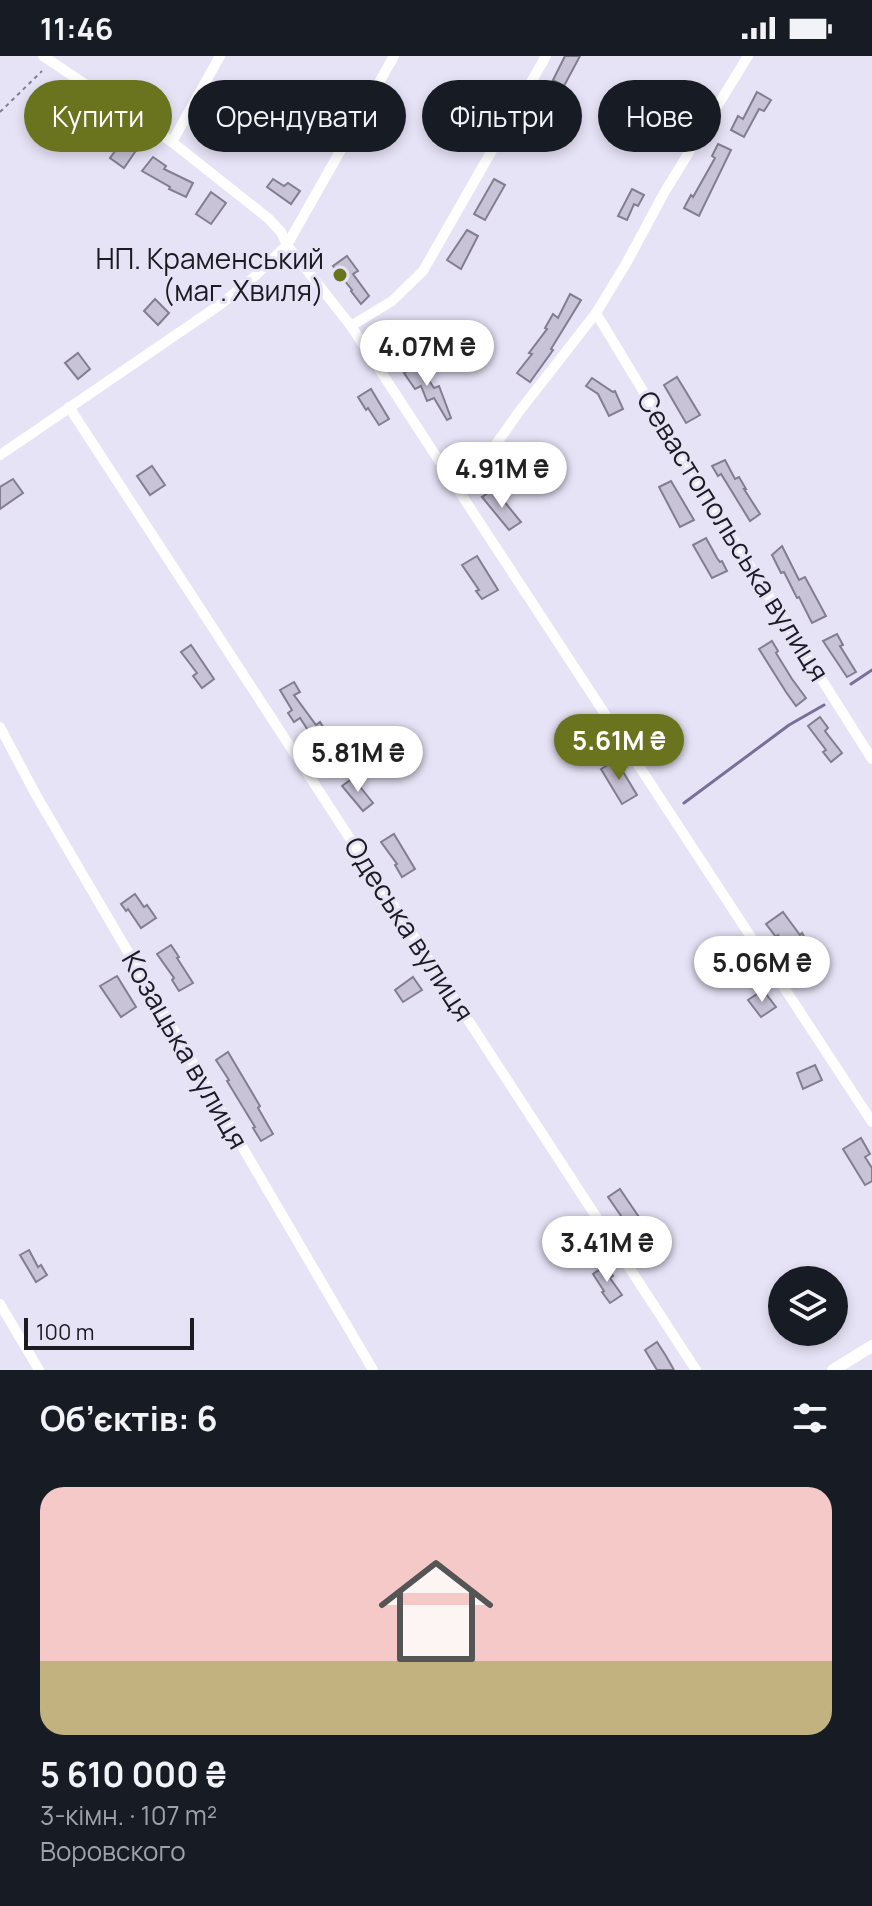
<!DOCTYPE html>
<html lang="uk">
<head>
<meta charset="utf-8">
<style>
	body { margin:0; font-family:Manrope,sans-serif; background:#242831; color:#f1f3f6; height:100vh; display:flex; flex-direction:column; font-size:30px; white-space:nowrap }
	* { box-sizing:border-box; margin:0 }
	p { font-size:26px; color:#9ea1a6 }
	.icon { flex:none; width:44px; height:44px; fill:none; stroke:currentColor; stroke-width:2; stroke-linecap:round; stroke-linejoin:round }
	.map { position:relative; height:1314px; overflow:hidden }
	.panel { display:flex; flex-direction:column; background:#171b24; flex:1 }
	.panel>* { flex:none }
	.banner { position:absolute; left:24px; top:24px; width:824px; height:72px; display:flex; gap:16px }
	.buttons { position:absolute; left:768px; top:1210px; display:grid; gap:16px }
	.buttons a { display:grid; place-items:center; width:80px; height:80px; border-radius:50%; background:#171b24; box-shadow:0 4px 12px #0003; font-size:40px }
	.scale { position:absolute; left:24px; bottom:20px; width:170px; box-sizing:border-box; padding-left:8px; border:4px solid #1c1b22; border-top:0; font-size:22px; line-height:28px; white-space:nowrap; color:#1c1b22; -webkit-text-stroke:6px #e7e3f7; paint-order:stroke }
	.price { position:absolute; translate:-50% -68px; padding:0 18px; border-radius:28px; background:#fff; color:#222; font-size:26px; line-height:52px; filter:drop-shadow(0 2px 4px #0008) }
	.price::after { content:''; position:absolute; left:50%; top:48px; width:24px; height:18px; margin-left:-12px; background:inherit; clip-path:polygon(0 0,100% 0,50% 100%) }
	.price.on { background:#6a731d; color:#fff }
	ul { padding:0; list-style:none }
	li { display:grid; align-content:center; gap:16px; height:424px; padding:0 40px }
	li+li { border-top:2px solid #363941 }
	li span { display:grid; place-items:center; height:248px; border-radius:24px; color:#555 }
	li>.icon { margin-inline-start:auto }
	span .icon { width:144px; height:144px; fill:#fffc; stroke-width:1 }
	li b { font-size:34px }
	h2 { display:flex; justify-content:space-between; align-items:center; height:96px; padding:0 40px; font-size:34px }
	.pill { padding:0 28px; border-radius:36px; background:#171b24; box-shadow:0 4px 12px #0003; font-size:28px; line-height:72px }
	.pill.on { background:#6a731d; color:#fff }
	.status { display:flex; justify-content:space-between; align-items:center; height:56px; padding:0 40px; background:#171b24; direction:ltr }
	.status svg { height:22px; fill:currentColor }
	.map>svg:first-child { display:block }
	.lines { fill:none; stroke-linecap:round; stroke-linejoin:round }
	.stream { stroke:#796f98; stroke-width:3 }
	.building { fill:#c8c3d7; stroke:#827e90; stroke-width:2 }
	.path { stroke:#83808e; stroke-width:2; stroke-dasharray:4 4; stroke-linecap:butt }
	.minor { stroke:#fff; stroke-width:10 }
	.tertiary { stroke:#fff; stroke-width:12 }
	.poi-dot { fill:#6a731d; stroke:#e7e3f7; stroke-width:3 }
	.labels { text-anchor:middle; stroke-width:6; stroke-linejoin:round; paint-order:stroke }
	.poi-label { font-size:28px; fill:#1c1b22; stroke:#e7e3f7; text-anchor:end }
	.street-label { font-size:28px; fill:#1c1b22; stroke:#e7e3f7 }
</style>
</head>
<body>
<div class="status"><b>11:46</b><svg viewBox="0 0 49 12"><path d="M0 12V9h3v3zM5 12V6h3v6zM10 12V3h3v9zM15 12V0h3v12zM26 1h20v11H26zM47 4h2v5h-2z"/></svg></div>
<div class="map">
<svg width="872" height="1314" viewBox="0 0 872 1314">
	<rect width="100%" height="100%" fill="#e7e3f7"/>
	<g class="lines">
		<!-- stream -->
		<g class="stream">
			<polyline points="851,628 872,614"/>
			<polyline points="684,747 789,669 824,649"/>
		</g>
	</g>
	<!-- building -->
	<g class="building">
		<polygon points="565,0 580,0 564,30 553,24"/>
		<polygon points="700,31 709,38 693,58 696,59 688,72 676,64"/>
		<polygon points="757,36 771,44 764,55 759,53 744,81 731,74 738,60 743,63"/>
		<polygon points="122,86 135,96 124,112 110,102"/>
		<polygon points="718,88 731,94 699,160 684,152 691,139 693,141 715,102 712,100"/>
		<polygon points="153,101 166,110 164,113 193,127 186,141 169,133 170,131 142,115"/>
		<polygon points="273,123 284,130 288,127 300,135 291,148 267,131"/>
		<polygon points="494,123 505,129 485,164 474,158"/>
		<polygon points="632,133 644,139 638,150 634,148 627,164 618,160"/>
		<polygon points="211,136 226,147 211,168 196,158"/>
		<polygon points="467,174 478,180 461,213 447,204"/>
		<polygon points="347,200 358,215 353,218 369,240 361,248 351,235 352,234 333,210"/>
		<polygon points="570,238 581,244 551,293 553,294 530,326 517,317 532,298 529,297 547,273 545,272 553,258 558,262"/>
		<polygon points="155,243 169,257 158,269 144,255"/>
		<polygon points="78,297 90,313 78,323 65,307"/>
		<polygon points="418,308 434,332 439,330 451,362 447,364 434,342 427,345 421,330 415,333 404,317"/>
		<polygon points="677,321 700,359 686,367 664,329"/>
		<polygon points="592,322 613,336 615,335 623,353 609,360 598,338 586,330"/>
		<polygon points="371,333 389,363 379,369 368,352 366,354 358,341"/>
		<polygon points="725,404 735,423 739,421 746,433 744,433 760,458 750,465 721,418 718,420 712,410"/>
		<polygon points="152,410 165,429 150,439 137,420"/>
		<polygon points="13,423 23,437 0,453 0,431"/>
		<polygon points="671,425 694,464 680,471 659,431"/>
		<polygon points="494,433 521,466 509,474 482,441"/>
		<polygon points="706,482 717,502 720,506 722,505 727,515 712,522 693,489"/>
		<polygon points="782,490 799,524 805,521 826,560 812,567 799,541 797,542 784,516 781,517 772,499"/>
		<polygon points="477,500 498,534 482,543 476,535 479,534 462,509"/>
		<polygon points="837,578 843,589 840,590 856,616 847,621 823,585"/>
		<polygon points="772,585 778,595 776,597 792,623 806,642 796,650 786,636 759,593"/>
		<polygon points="191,589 214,623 202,632 193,620 197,617 181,596"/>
		<polygon points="294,626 300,636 294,639 316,669 320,666 327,677 315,685 300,662 294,666 288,657 292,654 280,634"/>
		<polygon points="820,661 828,672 825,675 842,697 831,706 823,696 826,694 808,670"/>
		<polygon points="587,664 598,680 583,691 571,675"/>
		<polygon points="616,704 637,739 622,748 601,713"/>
		<polygon points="353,722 373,747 363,755 342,730"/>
		<polygon points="394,778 415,813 402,821 395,809 397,808 381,786"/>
		<polygon points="135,838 144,851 147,849 156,862 141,872 128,853 126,855 121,848"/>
		<polygon points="783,856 800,879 802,877 810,891 807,893 821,914 806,923 778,879 776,881 766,868"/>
		<polygon points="171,889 179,901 177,902 193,927 179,935 172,924 174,922 157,898"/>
		<polygon points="117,920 136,951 121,961 100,930"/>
		<polygon points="413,921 422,934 403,946 395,934"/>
		<polygon points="763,934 776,951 761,961 748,944"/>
		<polygon points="228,996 260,1050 258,1052 273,1078 261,1085 253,1072 255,1071 227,1025 229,1024 216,1004"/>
		<polygon points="815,1009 822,1024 803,1033 797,1017"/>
		<polygon points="861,1082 870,1098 865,1101 872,1112 872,1125 865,1129 843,1093"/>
		<polygon points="620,1133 647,1173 635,1180 608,1141"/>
		<polygon points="29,1194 38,1211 41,1209 47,1219 36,1226 20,1199"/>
		<polygon points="606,1209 613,1220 610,1222 622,1239 610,1247 602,1236 604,1235 593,1218"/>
		<polygon points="657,1286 666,1300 674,1314 657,1314 645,1294"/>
	</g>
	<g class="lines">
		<!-- path -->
		<polyline class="path" points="0,56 42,15"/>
		<!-- minor -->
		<g class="minor">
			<polyline points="43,0 172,86 269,163 281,176 287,189 351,270 872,1066"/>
			<polyline points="172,86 220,0"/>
			<polyline points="596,257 727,474 872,703"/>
			<polyline points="351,270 392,245 423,215 546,0"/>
			<polyline points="69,351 696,1314"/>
			<polyline points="0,399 221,248 255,220 287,189 394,0"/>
			<polyline points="452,423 466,421 480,411 518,357 596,257 627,206 664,137 748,0"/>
			<polyline points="0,671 36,739 373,1314"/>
			<polyline points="0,1248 39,1314"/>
		</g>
		<!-- tertiary -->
		<polyline class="tertiary" points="833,1314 872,1290"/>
	</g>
	<!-- markers -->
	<circle class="poi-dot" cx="340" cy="219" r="8"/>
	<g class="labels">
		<!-- poi labels -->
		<g class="poi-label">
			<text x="324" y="213">НП. Краменський<tspan x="324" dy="32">(маг. Хвиля)</tspan></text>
		</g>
		<!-- street labels -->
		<g class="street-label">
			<text transform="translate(733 480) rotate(58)" y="10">Севастопольська вулиця</text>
			<text transform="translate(409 873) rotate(57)" y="10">Одеська вулиця</text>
			<text transform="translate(185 994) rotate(60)" y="10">Козацька вулиця</text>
		</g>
	</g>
</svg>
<div class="buttons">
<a><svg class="icon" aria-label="layers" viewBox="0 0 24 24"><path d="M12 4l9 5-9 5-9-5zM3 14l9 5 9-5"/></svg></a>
</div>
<div class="scale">100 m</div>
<b class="price" style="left:427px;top:332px">4.07M ₴</b>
<b class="price" style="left:502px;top:454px">4.91M ₴</b>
<b class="price on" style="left:619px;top:726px">5.61M ₴</b>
<b class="price" style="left:358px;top:738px">5.81M ₴</b>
<b class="price" style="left:762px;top:948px">5.06M ₴</b>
<b class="price" style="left:607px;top:1228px">3.41M ₴</b>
<div class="banner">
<a class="pill on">Купити</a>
<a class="pill">Орендувати</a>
<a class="pill">Фільтри</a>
<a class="pill">Нове</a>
</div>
</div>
<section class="panel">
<h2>Об’єктів: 6<svg class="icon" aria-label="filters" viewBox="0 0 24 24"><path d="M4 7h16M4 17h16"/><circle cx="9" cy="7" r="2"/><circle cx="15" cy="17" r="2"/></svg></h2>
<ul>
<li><span style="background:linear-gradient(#f6c9c9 70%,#c2b280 0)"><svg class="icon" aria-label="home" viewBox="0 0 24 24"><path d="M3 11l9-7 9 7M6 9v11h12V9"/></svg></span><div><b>5 610 000 ₴</b><p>3-кімн. · 107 m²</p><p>Воровского</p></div></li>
</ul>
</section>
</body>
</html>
